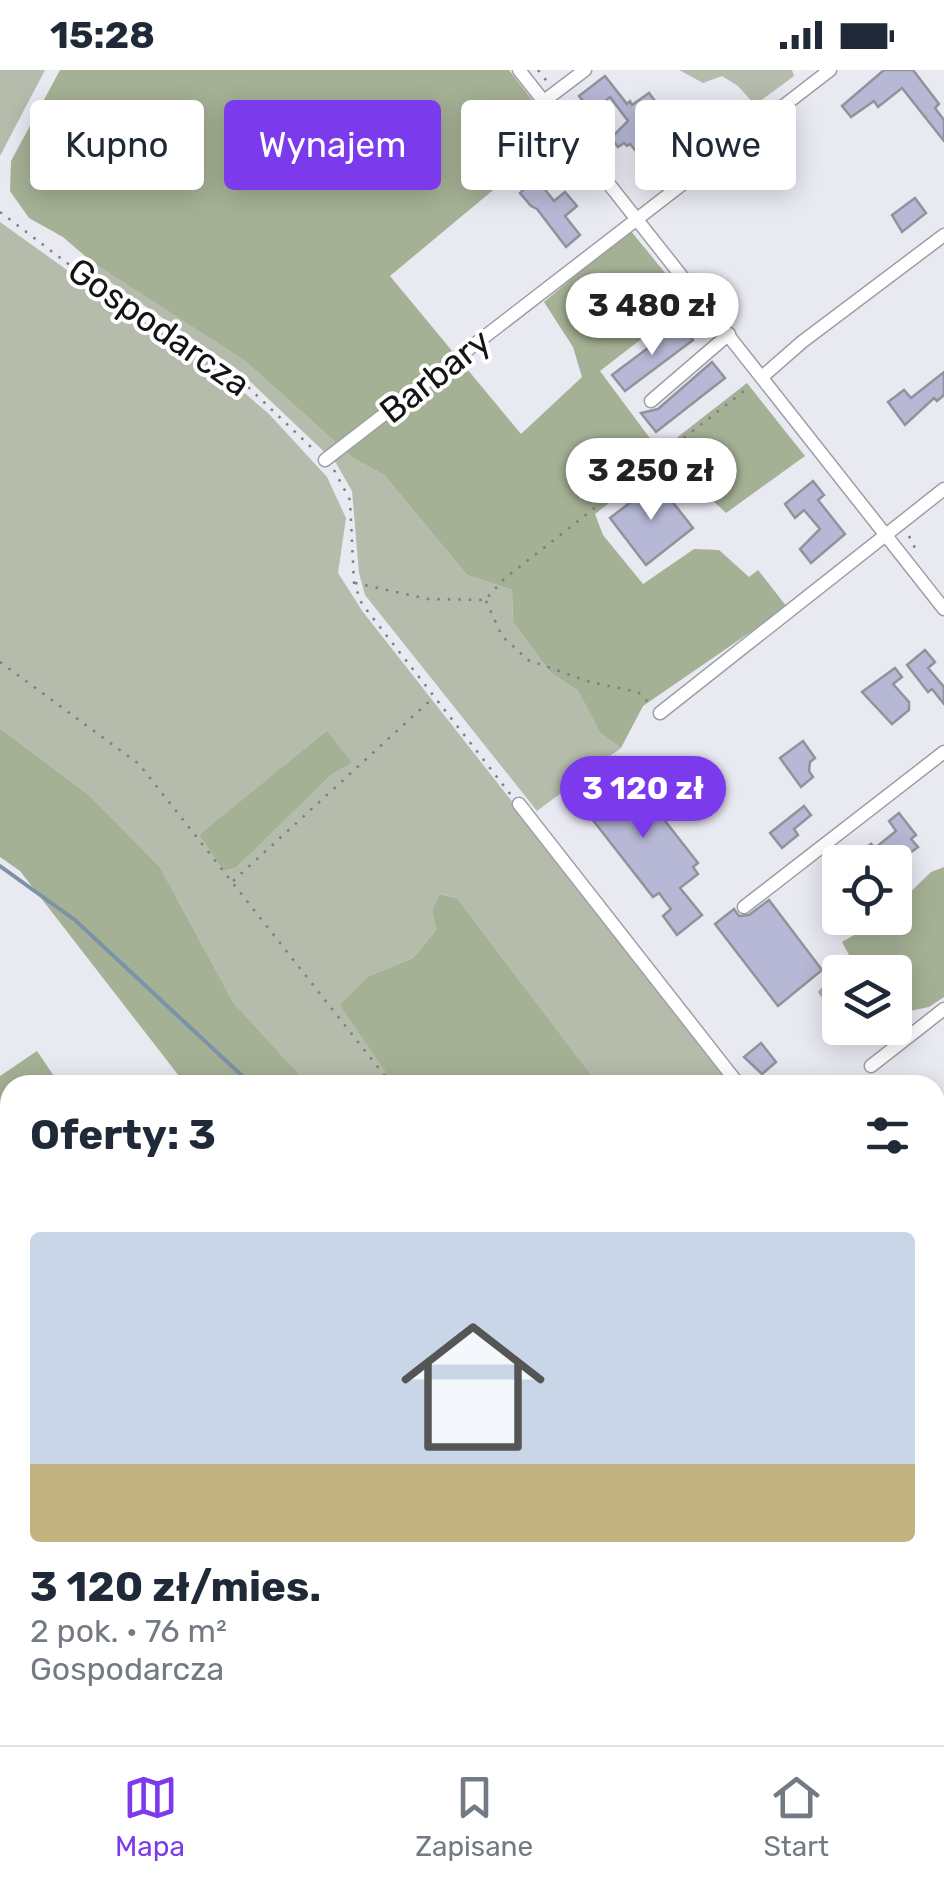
<!DOCTYPE html>
<html lang="pl">
<head>
<meta charset="utf-8">
<style>
	body { margin:0; font-family:Rubik,sans-serif; background:#f6f6f7; color:#1f2937; height:100vh; display:flex; flex-direction:column; font-size:38px; white-space:nowrap }
	* { box-sizing:border-box; margin:0 }
	p { font-size:32px; color:#747a83 }
	.icon { flex:none; width:55px; height:55px; fill:none; stroke:currentColor; stroke-width:2; stroke-linecap:round; stroke-linejoin:round }
	.map { position:relative; flex:1; overflow:hidden }
	.sheet { position:absolute; left:0px; top:1005px; width:945px; height:670px; display:flex; flex-direction:column; background:#fff; border-radius:30px 30px 0 0; box-shadow:0 5px 25px #0003 }
	.sheet>* { flex:none }
	.banner { position:absolute; left:30px; top:30px; width:885px; height:90px; display:flex; gap:20px }
	.fabs { position:absolute; left:822px; top:775px; display:grid; gap:20px }
	.fabs a { display:grid; place-items:center; width:90px; height:90px; border-radius:10px; background:#fff; box-shadow:0 5px 25px #0003; font-size:50px }
	.price { position:absolute; translate:-50% -85px; padding:0 22px; border-radius:35px; background:#fff; color:#222; font-size:32px; line-height:65px; filter:drop-shadow(0 2px 5px #0008) }
	.price::after { content:''; position:absolute; left:50%; top:60px; width:30px; height:22px; margin-left:-15px; background:inherit; clip-path:polygon(0 0,100% 0,50% 100%) }
	.price.selected { background:#7c3aed; color:#fff }
	ul { padding:0; list-style:none }
	li { display:grid; align-content:center; gap:20px; height:530px; padding:0 30px }
	li+li { border-top:2px solid #e0e1e3 }
	li span { display:grid; place-items:center; height:310px; border-radius:10px; color:#555 }
	li>.icon { margin-inline-start:auto }
	span .icon { width:180px; height:180px; fill:#fffc; stroke-width:1 }
	li b { font-size:42px }
	h2 { display:flex; justify-content:space-between; align-items:center; height:120px; padding:0 30px; font-size:42px }
	.tag { padding:0 35px; border-radius:10px; background:#fff; box-shadow:0 5px 25px #0003; font-size:35px; line-height:90px }
	.tag.selected { background:#7c3aed; color:#fff }
	.status { display:flex; justify-content:space-between; align-items:center; height:70px; padding:0 50px; background:#fff; direction:ltr }
	.status svg { height:28px; fill:currentColor }
	.tabs { display:flex; justify-content:space-around; align-items:center; height:140px; border-top:2px solid #e0e1e3; background:#fff; font-size:28px; color:#747a83 }
	.tabs a { display:grid; justify-items:center; gap:5px }
	.tabs .selected { color:#7c3aed }
	.map>svg:first-child { display:block }
	.green { fill:#b5bcab; fill-rule:evenodd }
	.forest { fill:#a5b195 }
	.lines { fill:none; stroke-linecap:round; stroke-linejoin:round }
	.stream { stroke:#7b92a7; stroke-width:4 }
	.building { fill:#b7b8d5; stroke:#92929b; stroke-width:2.5 }
	.minor-casing { stroke:#9e9ea7; stroke-width:15 }
	.path { stroke:#7e7e84; stroke-width:2.5; stroke-dasharray:2.5 8; stroke-linecap:butt }
	.minor { stroke:#fff; stroke-width:12 }
	.labels { text-anchor:middle; stroke-width:8; stroke-linejoin:round; paint-order:stroke }
	.street-label { font-size:35px; fill:#141417; stroke:#fff }
</style>
</head>
<body>
<div class="status"><b>15:28</b><svg viewBox="0 0 49 12"><path d="M0 12V9h3v3zM5 12V6h3v6zM10 12V3h3v9zM15 12V0h3v12zM26 1h20v11H26zM47 4h2v5h-2z"/></svg></div>
<div class="map">
<svg width="944" height="1675" viewBox="0 0 944 1675">
	<rect width="100%" height="100%" fill="#e9e9f2"/>
	<!-- green -->
	<g class="green">
		<polygon points="0,0 45,0 0,86"/>
		<polygon points="679,0 792,0 794,6 755,35 738,16 722,6 703,13"/>
		<path d="M0,152L99,223L206,290L269,344L327,407L346,448L338,503L363,542L735,1015H599L457,828L441,824L432,841L436,860L413,888L369,906L385,1001L381,1015H309L233,932L160,797L90,726L0,658ZM352,693L331,705L236,798L225,801L199,765L257,720Z"/>
		<polygon points="63,167 92,191 245,291 353,388 384,405 467,505 512,520 513,552 550,602 578,621 600,663 621,678 537,741 365,525 359,503 352,421 336,393 237,299 97,203 91,191"/>
		<polygon points="935,1270 944,1281 944,1383 935,1408"/>
		<polygon points="935,1484 944,1487 944,1675 598,1675 603,1669 599,1665 935,1665"/>
	</g>
	<!-- forest -->
	<g class="forest">
		<polygon points="60,0 509,0 559,65 390,206 521,364 582,307 573,277 544,232 630,160 689,232 600,301 652,371 670,373 747,313 805,386 726,443 667,388 595,444 603,465 643,514 694,479 719,480 749,507 758,500 787,537 643,636 621,678 600,663 578,621 550,602 513,552 512,520 467,505 384,405 353,388 245,291 91,191 63,167 29,148 10,121 11,91"/>
		<polygon points="0,658 90,726 160,797 233,932 309,1015 186,1015 20,801 0,787"/>
		<polygon points="327,661 352,693 331,705 236,798 224,801 199,765"/>
		<polygon points="944,797 944,927 929,937 895,944 895,902 840,902 840,954 818,922 849,885 842,872 884,848 895,848 895,837 931,802"/>
		<polygon points="440,824 457,828 599,1015 381,1015 385,1001 340,935 369,906 413,888 436,860 432,841"/>
		<polygon points="37,981 60,1015 10,1015 10,1050 0,1036 0,1006"/>
		<polygon points="0,1075 10,1089 10,1244 0,1245"/>
		<polygon points="0,1275 10,1280 10,1665 29,1665 26,1675 0,1675"/>
	</g>
	<g class="lines">
		<!-- stream -->
		<g class="stream">
			<polyline points="0,796 75,850 252,1015"/>
			<polyline points="708,1665 717,1675"/>
		</g>
	</g>
	<!-- building -->
	<g class="building">
		<polygon points="884,0 913,0 939,34 935,38 944,50 944,71 902,18 878,37 874,31 851,47 842,36"/>
		<polygon points="605,6 627,34 630,31 632,35 649,23 664,43 652,56 676,86 654,103 630,74 627,76 624,73 618,77 611,68 628,51 610,27 592,42 579,26"/>
		<polygon points="536,108 554,131 565,122 577,136 565,146 580,165 566,177 537,139 531,136 520,123"/>
		<polygon points="915,128 926,143 902,162 892,145"/>
		<polygon points="680,254 693,270 625,321 612,305"/>
		<polygon points="712,292 725,308 656,362 641,343 658,339"/>
		<polygon points="944,302 944,325 937,331 934,328 905,355 888,332 904,320 911,328"/>
		<polygon points="813,411 824,425 818,430 845,464 811,493 800,479 820,459 804,440 795,448 785,434"/>
		<polygon points="657,412 693,458 646,495 610,448"/>
		<polygon points="925,580 935,592 928,598 944,617 944,634 932,619 928,622 907,595"/>
		<polygon points="895,598 902,607 893,614 909,632 909,640 892,654 862,622"/>
		<polygon points="803,671 815,688 810,692 809,701 813,707 801,717 780,688"/>
		<polygon points="615,687 698,793 693,797 698,804 680,818 702,845 677,865 663,846 671,839 659,823 653,827 592,749 619,727 604,708 582,726 593,740 583,748 565,725"/>
		<polygon points="804,736 811,745 794,759 798,765 782,778 770,763"/>
		<polygon points="899,743 916,765 911,769 918,777 906,786 900,779 883,792 847,792 871,774 875,778 896,761 889,751"/>
		<polygon points="769,830 822,900 778,936 715,854 734,839 739,846 749,845"/>
		<polygon points="761,973 776,992 762,1004 744,987"/>
	</g>
	<g class="lines">
		<!-- minor casing -->
		<g class="minor-casing">
			<g id="minor">
				<polyline points="519,0 944,539"/>
				<polyline points="544,31 585,0"/>
				<polyline points="762,307 802,272 944,165"/>
				<polyline points="651,331 729,264"/>
				<polyline points="325,390 830,0"/>
				<polyline points="660,643 944,419"/>
				<polyline points="519,734 739,1015"/>
				<polyline points="744,837 944,682"/>
				<polyline points="871,996 944,939"/>
				<polyline points="0,1055 10,1069"/>
				<polyline points="935,1264 944,1275"/>
				<polyline points="447,1665 455,1675"/>
				<polyline points="530,1665 542,1675"/>
				<polyline points="514,1675 524,1665"/>
			</g>
		</g>
		<!-- path -->
		<g class="path">
			<polyline points="538,0 549,14"/>
			<polyline points="563,32 577,49"/>
			<polyline points="0,142 92,212 226,296 314,380"/>
			<polyline points="334,400 350,430 354,513 362,534 511,725"/>
			<polyline points="909,466 917,482"/>
			<polyline points="355,513 428,529 485,530 504,509 749,317"/>
			<polyline points="486,531 502,566 528,590 590,612 638,622 651,635"/>
			<polyline points="0,592 139,694 392,1015"/>
			<polyline points="233,811 434,627"/>
		</g>
		<!-- minor -->
		<use href="#minor" class="minor"/>
	</g>
	<g class="labels">
		<!-- street labels -->
		<g class="street-label">
			<text transform="translate(159 257) rotate(35)" y="12">Gospodarcza</text>
			<text transform="translate(435 306) rotate(-38)" y="12">Barbary</text>
		</g>
	</g>
</svg>
<div class="fabs">
<a><svg class="icon" aria-label="locate" viewBox="0 0 24 24"><circle cx="12" cy="12" r="6"/><path d="M12 2v4M12 18v4M2 12h4M18 12h4"/></svg></a>
<a><svg class="icon" aria-label="layers" viewBox="0 0 24 24"><path d="M12 4l9 5-9 5-9-5zM3 14l9 5 9-5"/></svg></a>
</div>
<b class="price" style="left:652px;top:288px">3 480 zł</b>
<b class="price" style="left:651px;top:453px">3 250 zł</b>
<b class="price selected" style="left:643px;top:771px">3 120 zł</b>
<div class="banner">
<a class="tag">Kupno</a>
<a class="tag selected">Wynajem</a>
<a class="tag">Filtry</a>
<a class="tag">Nowe</a>
</div>
<section class="sheet">
<h2>Oferty: 3<svg class="icon" aria-label="filters" viewBox="0 0 24 24"><path d="M4 7h16M4 17h16"/><circle cx="9" cy="7" r="2"/><circle cx="15" cy="17" r="2"/></svg></h2>
<ul>
<li><span style="background:linear-gradient(#c9d6e8 75%,#c2b280 0)"><svg class="icon" aria-label="home" viewBox="0 0 24 24"><path d="M3 11l9-7 9 7M6 9v11h12V9"/></svg></span><div><b>3 120 zł/mies.</b><p>2 pok. · 76 m²</p><p>Gospodarcza</p></div></li>
</ul>
</section>
</div>
<nav class="tabs">
<a class="selected"><svg class="icon" aria-label="map" viewBox="0 0 24 24"><path d="M3 6l6-2 6 2 6-2v14l-6 2-6-2-6 2zM9 4v14M15 6v14"/></svg>Mapa</a>
<a><svg class="icon" aria-label="saved" viewBox="0 0 24 24"><path d="M7 4h10v16l-5-4-5 4z"/></svg>Zapisane</a>
<a><svg class="icon" aria-label="home" viewBox="0 0 24 24"><path d="M3 11l9-7 9 7M6 9v11h12V9"/></svg>Start</a>
</nav>
</body>
</html>
